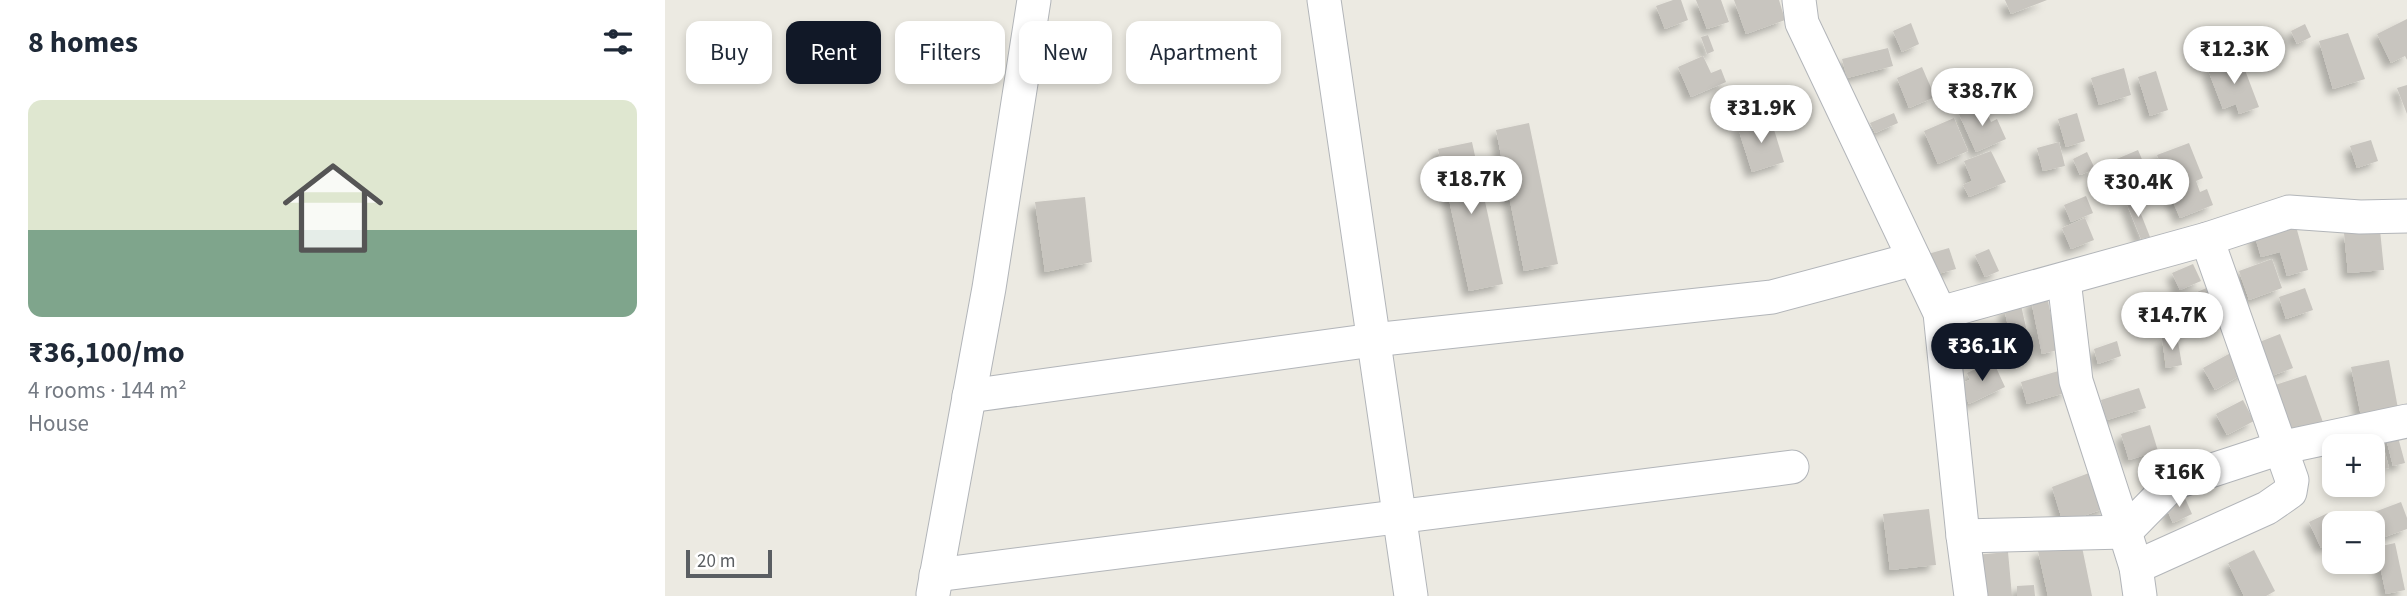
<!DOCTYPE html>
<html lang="en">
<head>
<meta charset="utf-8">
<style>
	body { margin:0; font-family:"Source Sans 3",sans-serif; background:#f6f6f7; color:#1f2937; height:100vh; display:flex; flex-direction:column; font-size:26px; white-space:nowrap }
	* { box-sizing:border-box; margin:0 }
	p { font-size:23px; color:#747a83 }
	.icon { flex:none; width:38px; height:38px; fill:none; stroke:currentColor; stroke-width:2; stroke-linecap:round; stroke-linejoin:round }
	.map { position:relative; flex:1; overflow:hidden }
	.panel { display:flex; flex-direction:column; background:#fff; width:665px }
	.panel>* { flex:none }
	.hud { position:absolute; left:21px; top:21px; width:665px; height:63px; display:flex; gap:14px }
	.fabs { position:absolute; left:1657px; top:434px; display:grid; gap:14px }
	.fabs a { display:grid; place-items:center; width:63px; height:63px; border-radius:14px; background:#fff; box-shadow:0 4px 10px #0003; font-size:35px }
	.scale { position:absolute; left:21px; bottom:18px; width:86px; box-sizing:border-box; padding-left:7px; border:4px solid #5a5e62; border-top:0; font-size:19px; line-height:24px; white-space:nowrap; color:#5a5e62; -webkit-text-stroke:5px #fff; paint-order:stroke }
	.price { position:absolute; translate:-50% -60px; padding:0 16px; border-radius:24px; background:#fff; color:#222; font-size:23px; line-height:46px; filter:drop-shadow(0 2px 4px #0008) }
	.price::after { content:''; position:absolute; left:50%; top:42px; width:21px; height:16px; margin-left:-10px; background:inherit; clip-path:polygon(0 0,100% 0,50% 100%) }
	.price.active { background:#111827; color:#fff }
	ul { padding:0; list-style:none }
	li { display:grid; align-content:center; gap:14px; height:371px; padding:0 28px }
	li span { display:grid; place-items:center; height:217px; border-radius:14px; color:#555 }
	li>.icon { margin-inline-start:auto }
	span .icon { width:126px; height:126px; fill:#fffc; stroke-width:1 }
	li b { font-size:30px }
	h2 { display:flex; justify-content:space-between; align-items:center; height:84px; padding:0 28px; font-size:30px }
	.chip { padding:0 24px; border-radius:14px; background:#fff; box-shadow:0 4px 10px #0003; font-size:24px; line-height:63px }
	.chip.active { background:#111827; color:#fff }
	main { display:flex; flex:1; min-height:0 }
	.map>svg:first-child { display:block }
	.building { fill:#c8c5bf; filter:url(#shadow) }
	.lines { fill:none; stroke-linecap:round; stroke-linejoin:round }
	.minor-casing { stroke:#b2b5b9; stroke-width:35 }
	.minor { stroke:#fff; stroke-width:33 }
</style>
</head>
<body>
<main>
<section class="panel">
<h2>8 homes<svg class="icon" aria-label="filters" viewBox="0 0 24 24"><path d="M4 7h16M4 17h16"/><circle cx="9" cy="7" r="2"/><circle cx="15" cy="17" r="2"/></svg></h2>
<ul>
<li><span style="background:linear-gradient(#dfe7d0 60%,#7fa58c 0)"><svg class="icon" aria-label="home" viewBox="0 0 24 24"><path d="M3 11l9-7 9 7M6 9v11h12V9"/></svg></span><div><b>₹36,100/mo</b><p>4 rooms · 144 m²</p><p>House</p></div></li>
</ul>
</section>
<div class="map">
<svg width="1742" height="596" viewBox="0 0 1742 596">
	<defs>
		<filter id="shadow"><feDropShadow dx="-6" dy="6" stdDeviation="3.5" flood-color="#0004"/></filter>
	</defs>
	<rect width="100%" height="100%" fill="#eceae2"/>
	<!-- building -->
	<g class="building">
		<polygon points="1008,0 1016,0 1023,20 1000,29 991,6"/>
		<polygon points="1031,0 1056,0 1064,22 1042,29"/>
		<polygon points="1069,0 1114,0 1120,20 1081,34"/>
		<polygon points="1340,0 1382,0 1346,14"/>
		<polygon points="1742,19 1742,60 1740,56 1726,63 1712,34"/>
		<polygon points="1246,23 1254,44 1237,52 1228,31"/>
		<polygon points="1640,24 1646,37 1632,44 1626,31"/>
		<polygon points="1683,33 1700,79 1668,89 1654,41"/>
		<polygon points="1043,35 1049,51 1042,54 1036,37"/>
		<polygon points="1223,48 1228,66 1182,78 1177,59"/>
		<polygon points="1038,56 1046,73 1056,69 1061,82 1026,97 1013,67"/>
		<polygon points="1575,57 1594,107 1574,114 1571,104 1558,109 1543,70"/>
		<polygon points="1257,67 1270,97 1244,108 1232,78"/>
		<polygon points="1459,68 1466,95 1434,105 1426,78"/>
		<polygon points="1491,71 1503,110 1485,116 1473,77"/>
		<polygon points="1742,85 1742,114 1732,88"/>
		<polygon points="1318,104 1326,122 1332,119 1341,139 1311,152 1294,114"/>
		<polygon points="1229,113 1233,123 1210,133 1205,123"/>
		<polygon points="1412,113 1420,141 1401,147 1393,119"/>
		<polygon points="1105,117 1119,162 1087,172 1073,128"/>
		<polygon points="1289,118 1303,151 1273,164 1259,131"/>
		<polygon points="864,123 893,264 859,271 831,130"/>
		<polygon points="1706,140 1713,161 1692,168 1685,146"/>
		<polygon points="807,142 838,284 804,291 773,149"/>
		<polygon points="1394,142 1400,166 1378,171 1372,148"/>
		<polygon points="1524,143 1538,178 1531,181 1535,192 1542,189 1548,205 1515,218 1506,197 1516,193 1510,177 1502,180 1492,155"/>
		<polygon points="1473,150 1487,183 1460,194 1447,161"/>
		<polygon points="1326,151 1341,182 1304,197 1298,185 1307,181 1299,161"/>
		<polygon points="1422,152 1430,169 1415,175 1408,159"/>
		<polygon points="1421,196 1428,213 1406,222 1399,205"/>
		<polygon points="420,197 427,262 380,272 370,202"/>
		<polygon points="1470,199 1485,237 1476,239 1461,202"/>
		<polygon points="1420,218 1429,240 1406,249 1397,228"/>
		<polygon points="1629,219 1643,270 1622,276 1615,252 1596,257 1588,230"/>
		<polygon points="1715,230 1719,270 1683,273 1679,233"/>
		<polygon points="1284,248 1291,269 1269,275 1263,254"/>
		<polygon points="1324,249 1334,271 1320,277 1310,255"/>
		<polygon points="1607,259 1617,288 1584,300 1574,271"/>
		<polygon points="1528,264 1536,281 1515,290 1507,273"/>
		<polygon points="1546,286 1557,311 1519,328 1507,303"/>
		<polygon points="1640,288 1648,310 1621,319 1614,297"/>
		<polygon points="1382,296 1393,350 1377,354 1366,300"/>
		<polygon points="1356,305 1367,354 1350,358 1339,308"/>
		<polygon points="1615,334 1628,368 1604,377 1592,343"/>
		<polygon points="1512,336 1517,365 1501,368 1497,338"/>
		<polygon points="1452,341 1456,356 1433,364 1429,349"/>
		<polygon points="1573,349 1583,371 1550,390 1538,368"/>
		<polygon points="1724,360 1734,414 1697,421 1686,367"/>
		<polygon points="1328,361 1340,387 1304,404 1295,384 1305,380 1302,373"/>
		<polygon points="1397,370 1403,392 1362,404 1356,382"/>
		<polygon points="1641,375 1660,428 1639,435 1636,425 1619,431 1604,387"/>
		<polygon points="1474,388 1481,408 1442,420 1436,400"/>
		<polygon points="1578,400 1589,421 1562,435 1551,414"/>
		<polygon points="1485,425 1493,451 1464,460 1456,434"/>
		<polygon points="1731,430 1740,463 1728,466 1720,434"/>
		<polygon points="1718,445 1724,468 1714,470 1708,448"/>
		<polygon points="1424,473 1444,507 1398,523 1387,487"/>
		<polygon points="1519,496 1527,514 1508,523 1500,505"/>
		<polygon points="1736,502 1742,518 1742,529 1714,539 1704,514"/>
		<polygon points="1264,509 1271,565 1225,570 1218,514"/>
		<polygon points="1663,513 1670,528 1670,543 1656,548 1644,522"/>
		<polygon points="1416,542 1427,596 1383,596 1373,551"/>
		<polygon points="1730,543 1740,590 1721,594 1711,547"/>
		<polygon points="1589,550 1610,591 1601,596 1579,596 1563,563"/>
		<polygon points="1343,552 1347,596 1314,596 1310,555"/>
		<polygon points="1369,585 1370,596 1352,596 1352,586"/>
	</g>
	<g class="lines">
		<!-- minor casing -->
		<g class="minor-casing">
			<g id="minor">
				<polyline points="659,0 746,596"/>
				<polyline points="1134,0 1137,23 1275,313 1298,536 1306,596"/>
				<polyline points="1399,280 1411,381 1460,532 1471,567 1475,596"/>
				<polyline points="1275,313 1542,239 1624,212 1695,217 1742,216"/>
				<polyline points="304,396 708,340 1107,297 1249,259"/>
				<polyline points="1298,536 1460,532 1508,483 1615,448 1742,421"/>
				<polyline points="1471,567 1602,508 1625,492 1627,480 1542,239"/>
				<polyline points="271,575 1127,467"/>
				<polyline points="268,594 324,288 369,0"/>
			</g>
		</g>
		<!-- minor -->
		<use href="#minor" class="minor"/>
	</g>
</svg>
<div class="fabs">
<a>+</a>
<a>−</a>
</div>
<div class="scale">20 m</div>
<b class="price" style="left:1569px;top:86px">₹12.3K</b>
<b class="price" style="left:1317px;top:128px">₹38.7K</b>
<b class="price" style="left:1096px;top:145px">₹31.9K</b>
<b class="price" style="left:806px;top:216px">₹18.7K</b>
<b class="price" style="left:1473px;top:219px">₹30.4K</b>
<b class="price" style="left:1507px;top:352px">₹14.7K</b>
<b class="price active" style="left:1317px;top:383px">₹36.1K</b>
<b class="price" style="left:1514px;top:509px">₹16K</b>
<div class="hud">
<a class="chip">Buy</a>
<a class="chip active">Rent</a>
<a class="chip">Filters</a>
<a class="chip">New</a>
<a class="chip">Apartment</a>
</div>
</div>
</main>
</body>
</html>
